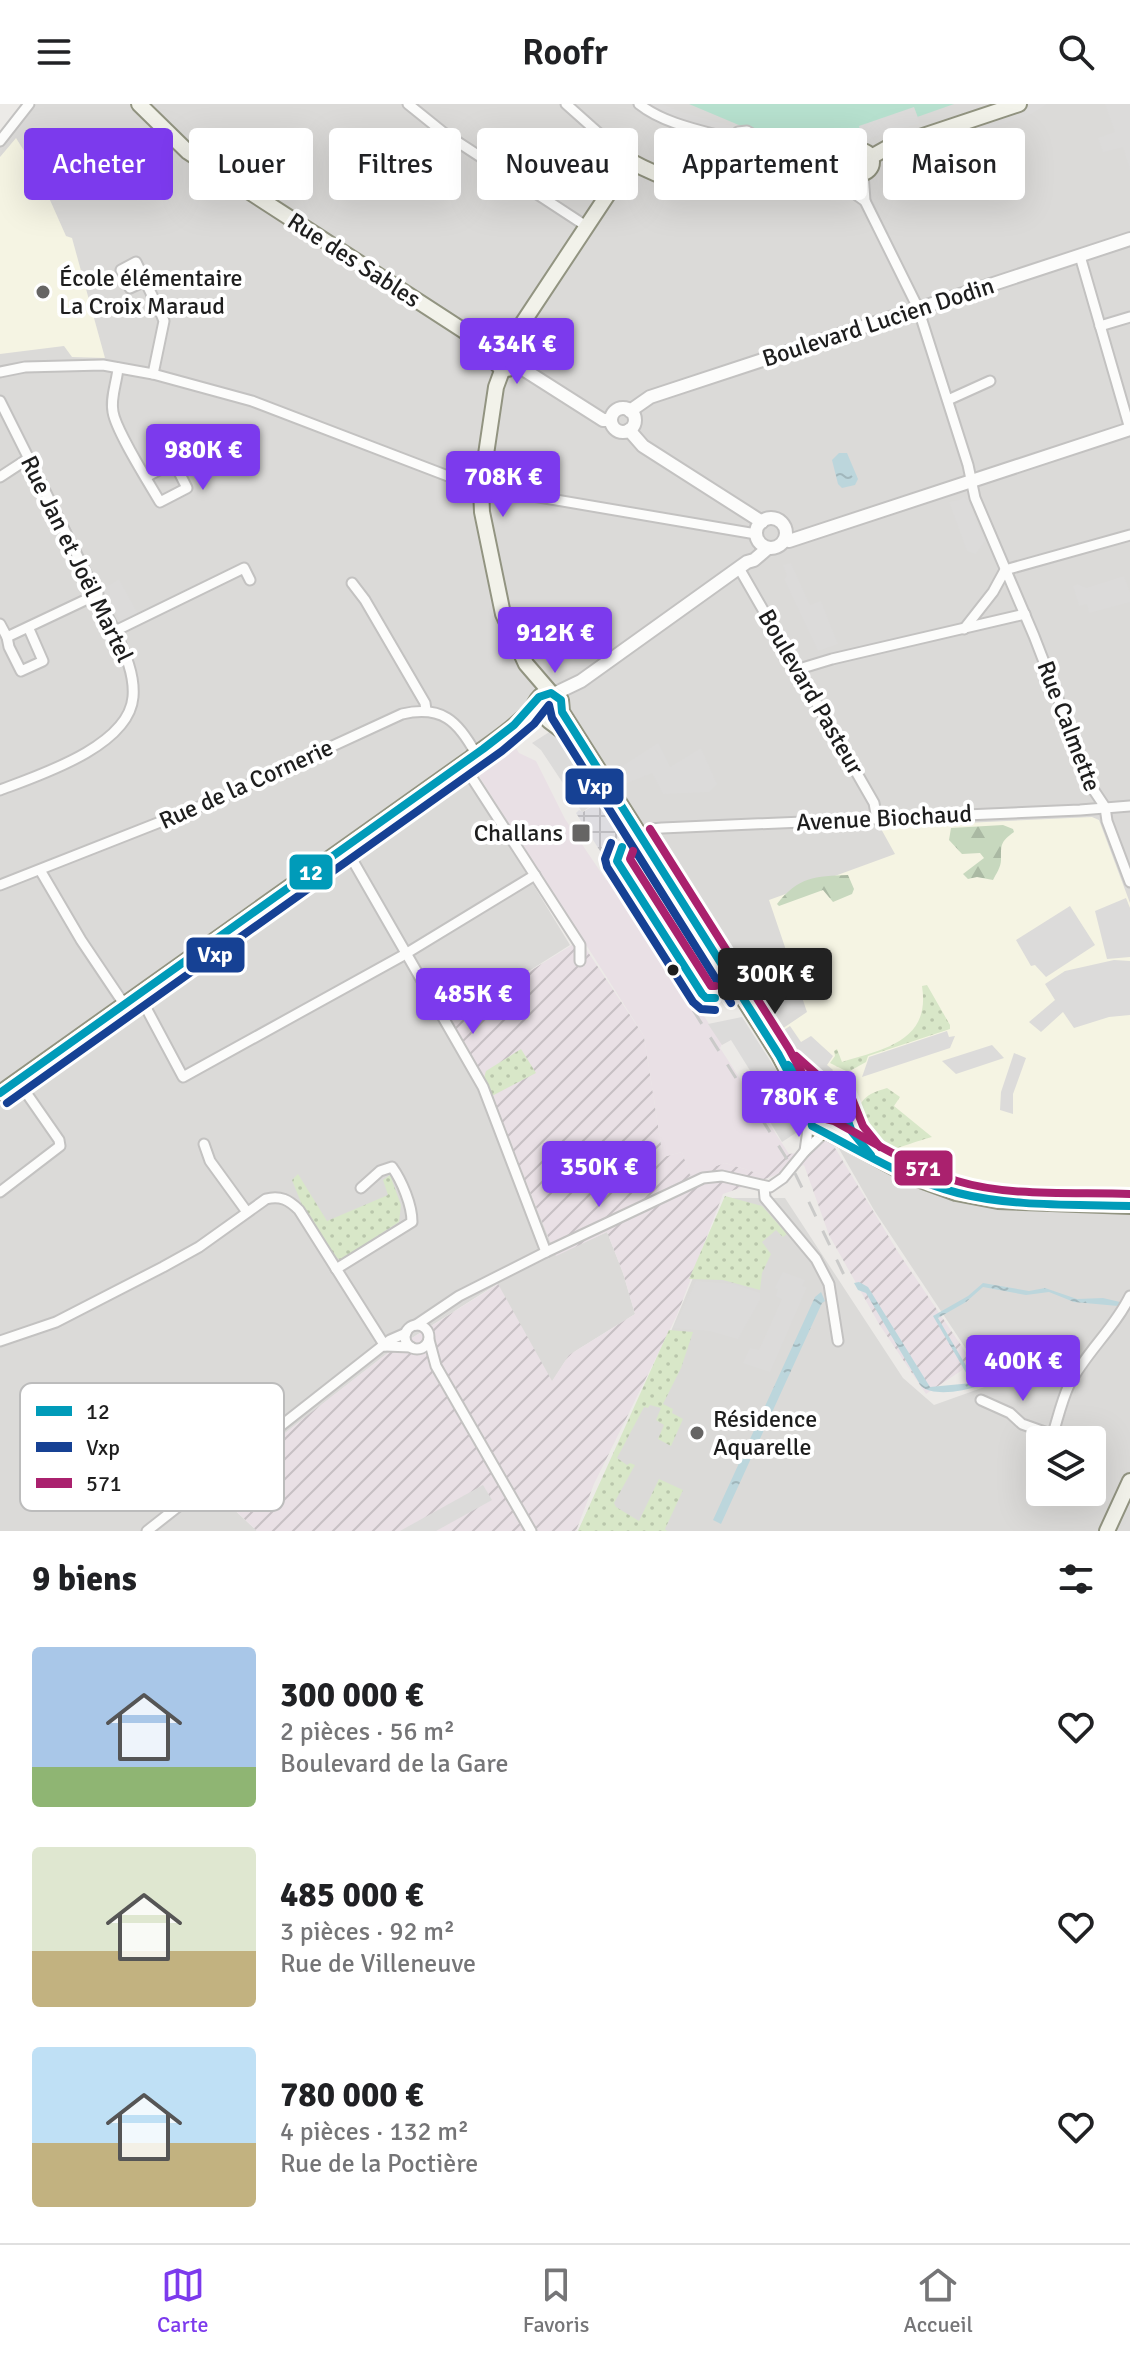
<!DOCTYPE html>
<html lang="fr">
<head>
<meta charset="utf-8">
<style>
	body { margin:0; font-family:Signika,sans-serif; background:#f6f6f6; color:#202124; height:100vh; display:flex; flex-direction:column; font-size:30px; white-space:nowrap }
	* { box-sizing:border-box; margin:0 }
	p { font-size:26px; color:#757577 }
	.icon { flex:none; width:44px; height:44px; fill:none; stroke:currentColor; stroke-width:2; stroke-linecap:round; stroke-linejoin:round }
	.map { position:relative; height:1427px; overflow:hidden }
	.drawer { display:flex; flex-direction:column; background:#fff; flex:1 }
	.drawer>* { flex:none }
	.hud { position:absolute; left:24px; top:24px; width:1082px; height:72px; display:flex; gap:16px }
	.fabs { position:absolute; left:1026px; top:1322px; display:grid; gap:16px }
	.fabs a { display:grid; place-items:center; width:80px; height:80px; border-radius:8px; background:#fff; box-shadow:0 8px 32px #0002; font-size:40px }
	.price { position:absolute; translate:-50% -68px; padding:0 18px; border-radius:8px; background:#7c3aed; color:#fff; font-size:26px; line-height:52px; filter:drop-shadow(0 2px 4px #0008) }
	.price::after { content:''; position:absolute; left:50%; top:48px; width:24px; height:18px; margin-left:-12px; background:inherit; clip-path:polygon(0 0,100% 0,50% 100%) }
	.price.active { background:#222; color:#fff }
	ul { padding:0; list-style:none }
	li { display:flex; align-items:center; gap:24px; height:200px; padding:0 32px }
	li span { display:grid; place-items:center; flex:none; width:224px; height:160px; border-radius:8px; color:#555 }
	li>.icon { margin-inline-start:auto }
	span .icon { width:96px; height:96px; fill:#fffc; stroke-width:1 }
	li b { font-size:34px }
	h2 { display:flex; justify-content:space-between; align-items:center; height:96px; padding:0 32px; font-size:34px }
	.tag { padding:0 28px; border-radius:8px; background:#fff; box-shadow:0 8px 32px #0002; font-size:28px; line-height:72px }
	.tag.active { background:#7c3aed; color:#fff }
	header { display:flex; justify-content:space-between; align-items:center; height:104px; padding:0 32px; background:#fff; font-size:36px; font-weight:600 }
	.dock { display:flex; justify-content:space-around; align-items:center; height:112px; border-top:2px solid #e0e0e0; background:#fff; font-size:22px; color:#757577 }
	.dock a { display:grid; justify-items:center; gap:4px }
	.dock .active { color:#7c3aed }
	.map>svg:first-child { display:block }
	.residential { fill:#dbdad8; fill-rule:evenodd }
	.industrial { fill:url(#industrial-furrows) }
	.education { fill:#f5f4e3 }
	.railway { fill:#e9e0e5 }
	.grass { fill:url(#grass-dots) }
	.forest { fill:url(#forest-firs) }
	.pitch { fill:#b6e0ce }
	.parking { fill:#dcdbda }
	.plaza { fill:url(#plaza-grid) }
	.water { fill:url(#water-ripples) }
	.lines { fill:none; stroke-linecap:round; stroke-linejoin:round }
	.minor-casing { stroke:#c3c2c1; stroke-width:13 }
	.tertiary-casing { stroke:#c3c2c1; stroke-width:16 }
	.secondary-casing { stroke:#929481; stroke-width:18 }
	.minor { stroke:#fcfcfb; stroke-width:9 }
	.tertiary { stroke:#fcfcfb; stroke-width:12 }
	.secondary { stroke:#f2f2ea; stroke-width:14 }
	.rail { stroke:#cacac9; stroke-width:3; stroke-dasharray:16 16; stroke-linecap:butt }
	.bus-1-casing { stroke:#fff; stroke-width:14 }
	.bus-2-casing { stroke:#fff; stroke-width:14 }
	.bus-3-casing { stroke:#fff; stroke-width:14 }
	.bus-1 { stroke:#009bb9; stroke-width:8 }
	.bus-2 { stroke:#164194; stroke-width:8 }
	.bus-3 { stroke:#aa216e; stroke-width:8 }
	.poi-dot { fill:#666564; stroke:#fff; stroke-width:3 }
	.bus-dot { fill:#1e1e1e; stroke:#fff; stroke-width:3 }
	.labels { text-anchor:middle; stroke-width:8; stroke-linejoin:round; paint-order:stroke }
	.street-label { font-size:24px; fill:#1e1e1e; stroke:#fff }
	.poi-label { font-size:24px; fill:#1e1e1e; stroke:#fff; text-anchor:start }
	.key { fill:#fff; stroke:#bcbcbc; stroke-width:2 }
	.key-label { font-size:22px; fill:#1e1e1e }
	.line-badge { stroke:#fff; stroke-width:3 }
	.badge-label { font-size:22px; text-anchor:middle; font-weight:bold; fill:#fff }
</style>
</head>
<body>
<header><svg class="icon" aria-label="menu" viewBox="0 0 24 24"><path d="M4 6h16M4 12h16M4 18h16"/></svg>Roofr<svg class="icon" aria-label="search" viewBox="0 0 24 24"><circle cx="10" cy="10" r="6"/><path d="M15 15l6 6"/></svg></header>
<div class="map">
<svg width="1130" height="1427" viewBox="0 0 1130 1427">
	<defs>
		<pattern id="industrial-furrows" width="10" height="10" patternUnits="userSpaceOnUse" patternTransform="scale(2)"><rect width="10" height="10" fill="#e9e0e5"/><path d="M-1 1l2-2M0 10L10 0M9 11l2-2" fill="none" stroke="#c7c0c4"/></pattern>
		<pattern id="grass-dots" width="8" height="8" patternUnits="userSpaceOnUse" patternTransform="scale(2)"><rect width="8" height="8" fill="#d8e7c8"/><path d="M2 2h.1M6 6h.1" fill="none" stroke="#b9c6ab" stroke-width="1.8" stroke-linecap="round"/></pattern>
		<pattern id="forest-firs" width="22" height="20" patternUnits="userSpaceOnUse" patternTransform="scale(2)"><rect width="22" height="20" fill="#c7d8be"/><path d="M5 1l3.5 6h-7zM16 11l3.5 6h-7z" fill="#aab9a3"/></pattern>
		<pattern id="plaza-grid" width="8" height="8" patternUnits="userSpaceOnUse" patternTransform="scale(2)"><rect width="8" height="8" fill="#dedde1"/><path d="M0 4h8M4 0v8" fill="none" stroke="#bebdc1"/></pattern>
		<pattern id="water-ripples" width="26" height="14" patternUnits="userSpaceOnUse" patternTransform="scale(2)"><rect width="26" height="14" fill="#bcd6dc"/><path d="M2 4q2-2 4 0t4 0M15 11q2-2 4 0t4 0" fill="none" stroke="#a1b7bc"/></pattern>
	</defs>
	<rect width="100%" height="100%" fill="#eceae7"/>
	<!-- residential -->
	<path class="residential" d="M36,0H1130V1427H578L667,1237L726,1094H785L903,1274L934,1301L990,1281L874,1106L806,987L560,588L458,657L570,841L450,917L484,975L556,1151L607,1128L623,1169L635,1210L569,1251L552,1278L497,1180L385,1251L213,1386L257,1427H0V43ZM1040,1336H1092V1388H1040Z"/>
	<!-- industrial -->
	<polygon class="industrial" points="580,836 644,932 663,1053 682,1048 690,1070 725,1059 764,1071 789,1050 811,1047 829,1034 898,1148 973,1259 926,1290 879,1220 829,1131 804,1061 723,1090 677,1211 594,1380 576,1427 257,1427 213,1385 385,1251 498,1180 552,1277 569,1251 635,1210 623,1169 607,1128 556,1152 484,975 450,917"/>
	<!-- education -->
	<g class="education">
		<polygon points="16,34 38,69 66,132 72,134 105,254 72,253 64,242 0,250 0,53"/>
		<polygon points="1092,713 1099,716 1130,799 1130,1095 966,1081 909,1060 868,1035 843,981 821,980 802,966 776,929 807,908 769,796 895,750 880,723"/>
	</g>
	<!-- railway -->
	<polygon class="railway" points="513,639 519,649 536,657 565,715 606,776 617,776 722,940 720,944 789,1050 764,1071 725,1059 690,1071 682,1048 663,1053 644,932 475,666"/>
	<!-- grass -->
	<g class="grass">
		<path d="M927,881L950,921V925L868,952L866,958L848,968L830,959L835,952L834,947L837,945L842,958C883,945 931,938 922,882Z"/>
		<polygon points="521,945 536,969 490,993 483,977 486,967"/>
		<path d="M887,984L900,993L894,1002L932,1033C923,1035 885,1049 881,1048C876,1046 869,1039 865,1036V1029L856,1018C858,996 866,990 887,984Z"/>
		<polygon points="298,1070 327,1117 388,1091 383,1076 390,1071 401,1101 399,1118 340,1156 336,1153 304,1106 292,1076"/>
		<polygon points="725,1092 762,1102 787,1130 783,1133 776,1126 762,1138 771,1150 762,1169 760,1186 723,1176 689,1175"/>
		<polygon points="669,1226 693,1228 681,1264 663,1300 673,1305 672,1309 683,1315 671,1342 658,1335 664,1321 656,1316 661,1304 650,1301 648,1304 644,1303 617,1354 627,1361 630,1359 635,1361 614,1399 616,1403 639,1417 659,1375 683,1386 665,1425 667,1427 578,1427"/>
	</g>
	<!-- forest -->
	<g class="forest">
		<path d="M1003,721L1013,725L1014,728C1000,738 1001,741 1001,756C1001,763 996,770 993,776L977,773L968,775L963,770L984,754L980,749L962,750L949,736L951,724Z"/>
		<path d="M848,771L854,785L852,790L833,798L823,786L779,802L777,800C798,773 815,772 848,771Z"/>
	</g>
	<!-- pitch -->
	<polygon class="pitch" points="689,0 954,0 798,55 753,27"/>
	<!-- parking -->
	<g class="parking">
		<polygon points="639,0 662,0 678,7 734,23 732,35 663,14"/>
		<polygon points="1018,0 1047,0 1031,10 897,57 891,43"/>
		<polygon points="1105,0 1130,0 1130,66 1123,43 1103,48 1098,34 1115,28"/>
		<polygon points="914,3 920,19 870,34 864,40 859,22"/>
		<polygon points="963,392 968,396 985,437 976,450 967,447 949,398 960,396"/>
		<polygon points="791,459 810,501 821,497 838,540 818,547 784,475 787,472 783,461"/>
		<polygon points="1124,472 1130,488 1130,498 1089,509 1087,500 1079,502 1073,482 1078,480 1086,484"/>
		<polygon points="119,475 138,510 121,519 103,485"/>
		<polygon points="551,627 570,641 581,653 604,690 602,695 582,708 541,646 532,639"/>
		<polygon points="658,639 670,663 701,644 717,680 709,688 663,690 652,669 625,680 616,666"/>
		<polygon points="642,753 722,878 722,889 702,890 617,757"/>
		<polygon points="1126,794 1130,804 1130,853 1107,855 1095,807"/>
		<polygon points="1070,802 1095,841 1046,873 1035,861 1031,862 1016,836"/>
		<polygon points="1114,856 1130,857 1130,911 1109,913 1074,924 1063,908 1041,928 1029,918 1055,896 1045,880 1065,867"/>
		<polygon points="742,913 796,997 802,1013 802,1025 782,1038 764,1008 772,1002 731,936 722,941 708,920"/>
		<polygon points="790,922 801,938 811,932 833,952 827,961 833,966 827,976 799,956 779,929"/>
		<polygon points="947,927 949,933 955,932 950,944 862,973 869,953"/>
		<polygon points="992,941 1004,954 956,970 942,957"/>
		<polygon points="1014,949 1026,954 1013,990 1013,1010 1000,1006 1001,988"/>
		<polygon points="783,1168 805,1176 802,1182 807,1183 770,1268 743,1259 750,1244 759,1246 782,1195 776,1192 778,1185 775,1184"/>
		<polygon points="696,1177 733,1180 760,1189 760,1196 738,1235 710,1227 673,1224"/>
		<polygon points="483,1381 492,1396 436,1427 400,1427"/>
	</g>
	<!-- plaza -->
	<polygon class="plaza" points="610,691 631,725 614,737 610,745 611,755 607,758 576,709 579,706 583,708"/>
	<!-- water -->
	<g class="water">
		<polygon points="839,349 847,349 858,375 855,381 842,384 838,380 832,356"/>
		<path d="M859,1178L868,1183L930,1283L972,1279L933,1212L968,1192L983,1179L1029,1187L1045,1184L1077,1195L1103,1194L1120,1198L1118,1202L1074,1198L1049,1188L1026,1191L983,1183L966,1198L938,1214L978,1282C964,1287 933,1293 921,1282L866,1189L858,1186L854,1179Z"/>
		<polygon points="821,1188 825,1197 822,1199 721,1420 713,1416 815,1193"/>
	</g>
	<g class="lines">
		<!-- minor casing -->
		<g class="minor-casing">
			<g id="minor">
				<polyline points="408,0 444,29 586,122"/>
				<polyline points="566,0 630,57"/>
				<path d="M639,0C664,20 703,27 732,35L738,28L747,27L800,58L812,69L841,80L865,97"/>
				<polyline points="0,37 29,0"/>
				<polyline points="863,69 865,97 918,204 968,361 975,394 1034,532 1093,685 1105,703 1107,717 1130,778"/>
				<polyline points="1080,152 1130,325"/>
				<polyline points="145,177 130,184 121,166 136,158 162,212 164,217 153,270"/>
				<polyline points="1100,222 1130,213"/>
				<path d="M118,264C117,278 110,294 113,308C116,327 149,379 160,398L187,384L174,358L146,373"/>
				<polyline points="0,268 25,263 103,261 153,270 252,297 474,382 756,430"/>
				<polyline points="948,296 990,277"/>
				<path d="M0,297L115,527C124,547 135,570 133,593C129,642 40,671 0,686"/>
				<polyline points="0,373 29,354"/>
				<polyline points="739,464 874,699 877,715"/>
				<polyline points="1005,466 1130,431"/>
				<polyline points="352,479 365,496 425,599 426,606"/>
				<polyline points="0,520 7,533"/>
				<polyline points="29,525 43,557 21,567 9,543 7,533 98,490"/>
				<polyline points="964,525 993,488 1005,466"/>
				<polyline points="115,527 244,464 250,476"/>
				<polyline points="799,565 832,555 1025,510"/>
				<polyline points="463,660 580,841 580,857"/>
				<polyline points="640,731 651,725 662,724 1080,706 1130,702"/>
				<polyline points="345,743 483,983 546,1148"/>
				<polyline points="40,766 81,836 124,900"/>
				<path d="M0,781L211,698L402,610C442,601 458,617 476,650"/>
				<polyline points="144,900 183,973 402,852 535,771"/>
				<polyline points="204,1040 210,1057 247,1108"/>
				<polyline points="805,1047 809,1018"/>
				<polyline points="764,1083 765,1094 816,1155 829,1180 838,1237"/>
				<polyline points="0,1088 60,1042 59,1036 18,977"/>
				<path d="M336,1165L412,1118C412,1101 402,1077 392,1063L380,1067L361,1084"/>
				<polyline points="416,1221 459,1192 546,1148 703,1074 722,1072 770,1083 783,1074 805,1047 825,1028"/>
				<circle cx="417" cy="1233" r="12"/>
				<polyline points="429,1236 436,1262 531,1427"/>
				<path d="M0,1237L56,1218L163,1163L199,1143L266,1095C280,1091 289,1096 299,1106L385,1242"/>
				<polyline points="385,1242 411,1243"/>
				<polyline points="981,1296 1010,1309 1022,1320 1053,1331"/>
				<path d="M1051,1336C1057,1318 1061,1298 1069,1281C1086,1248 1114,1225 1130,1192"/>
				<polyline points="147,1427 390,1236 406,1229"/>
			</g>
		</g>
		<!-- tertiary casing -->
		<g class="tertiary-casing">
			<g id="tertiary">
				<polyline points="515,260 603,316 611,316"/>
				<circle cx="623" cy="316" r="12"/>
				<polyline points="630,307 650,293 1130,135"/>
				<polyline points="629,326 643,342 762,418"/>
				<circle cx="771" cy="429" r="15"/>
				<polyline points="785,436 789,437 1130,325"/>
				<polyline points="554,590 581,577 747,458 754,456 768,444"/>
			</g>
		</g>
		<!-- secondary casing -->
		<g class="secondary-casing">
			<g id="secondary">
				<polyline points="139,0 188,48 498,249"/>
				<circle cx="861" cy="58" r="11"/>
				<polyline points="871,53 887,44 1019,0"/>
				<circle cx="506" cy="255" r="10"/>
				<path d="M508,245L518,226L630,57C718,105 760,82 850,59"/>
				<polyline points="503,264 496,283 481,384 482,408 503,510 526,560 551,589"/>
				<polyline points="549,617 577,638"/>
				<path d="M0,989L471,654C491,639 515,624 532,604C536,600 536,593 544,590C551,587 556,591 561,596L562,608L779,951L808,1006L809,1018C817,1029 828,1031 839,1024L846,1009L840,995L817,987L779,951"/>
				<polyline points="828,1028 912,1073 956,1089 998,1097 1130,1102"/>
				<polyline points="1107,1427 1130,1377"/>
			</g>
		</g>
		<!-- minor -->
		<use href="#minor" class="minor"/>
		<!-- tertiary -->
		<use href="#tertiary" class="tertiary"/>
		<!-- secondary -->
		<use href="#secondary" class="secondary"/>
		<!-- rail -->
		<polyline class="rail" points="625,798 792,1063 846,1175"/>
		<!-- bus-1 casing -->
		<g class="bus-1-casing">
			<g id="bus-1">
				<polyline points="622,743 617,757 702,890 706,894 715,894"/>
				<polyline points="788,961 817,987 840,995 852,1028 871,1051"/>
				<path d="M0,989L483,645L514,621L539,593L551,589L561,596L562,608L779,951L808,1006L812,1022C859,1046 906,1076 958,1089C1013,1103 1073,1100 1130,1102"/>
			</g>
		</g>
		<!-- bus-2 casing -->
		<g class="bus-2-casing">
			<g id="bus-2">
				<polyline points="611,739 605,755 607,763 693,898 701,905 715,906"/>
				<polyline points="7,999 502,647 534,620 549,601 552,614 731,899"/>
			</g>
		</g>
		<!-- bus-3 casing -->
		<g class="bus-3-casing">
			<g id="bus-3">
				<path d="M650,725L789,945L819,1000L822,1014L834,1017C874,1039 913,1063 957,1077C1009,1093 1075,1088 1130,1090"/>
				<polyline points="633,747 630,755 711,882 715,882"/>
				<polyline points="796,952 823,976 849,987 863,1022 880,1043"/>
			</g>
		</g>
		<!-- bus-1 -->
		<use href="#bus-1" class="bus-1"/>
		<!-- bus-2 -->
		<use href="#bus-2" class="bus-2"/>
		<!-- bus-3 -->
		<use href="#bus-3" class="bus-3"/>
	</g>
	<!-- markers -->
	<g class="poi-dot">
		<circle cx="43" cy="188" r="8"/>
		<rect x="571" y="719" width="20" height="20" rx="4"/>
		<circle cx="697" cy="1329" r="8"/>
	</g>
	<circle class="bus-dot" cx="673" cy="866" r="7"/>
	<g class="labels">
		<!-- street labels -->
		<g class="street-label">
			<text transform="translate(354 156) rotate(33)" y="8">Rue des Sables</text>
			<text transform="translate(878 218) rotate(-18)" y="8">Boulevard Lucien Dodin</text>
			<text transform="translate(77 455) rotate(64)" y="8">Rue Jan et Joël Martel</text>
			<text transform="translate(811 588) rotate(60)" y="8">Boulevard Pasteur</text>
			<text transform="translate(1069 622) rotate(69)" y="8">Rue Calmette</text>
			<text transform="translate(246 680) rotate(-24)" y="8">Rue de la Cornerie</text>
			<text transform="translate(884 714) rotate(-3)" y="8">Avenue Biochaud</text>
		</g>
		<!-- poi labels -->
		<g class="poi-label">
			<text x="59" y="182">École élémentaire<tspan x="59" dy="28">La Croix Maraud</tspan></text>
			<text x="563" y="737" text-anchor="end">Challans</text>
			<text x="713" y="1323">Résidence<tspan x="713" dy="28">Aquarelle</tspan></text>
		</g>
	</g>
	<!-- legend -->
	<rect x="20" y="1279" width="264" height="128" rx="12" class="key"/>
	<rect x="36" y="1302" width="36" height="10" fill="#009bb9"/>
	<rect x="36" y="1338" width="36" height="10" fill="#164194"/>
	<rect x="36" y="1374" width="36" height="10" fill="#aa216e"/>
	<g class="key-label">
		<text x="86" y="1315">12</text>
		<text x="86" y="1351">Vxp</text>
		<text x="86" y="1387">571</text>
	</g>
	<g class="line-badge">
		<rect x="564" y="663" width="61" height="39" rx="8" fill="#164194"/>
		<rect x="288" y="749" width="46" height="38" rx="8" fill="#009bb9"/>
		<rect x="185" y="832" width="61" height="38" rx="8" fill="#164194"/>
		<rect x="893" y="1045" width="61" height="38" rx="8" fill="#aa216e"/>
	</g>
	<g class="badge-label">
		<text x="595" y="690">Vxp</text>
		<text x="311" y="776">12</text>
		<text x="215" y="858">Vxp</text>
		<text x="923" y="1072">571</text>
	</g>
</svg>
<div class="fabs">
<a><svg class="icon" aria-label="layers" viewBox="0 0 24 24"><path d="M12 4l9 5-9 5-9-5zM3 14l9 5 9-5"/></svg></a>
</div>
<b class="price" style="left:517px;top:282px">434K €</b>
<b class="price" style="left:203px;top:388px">980K €</b>
<b class="price" style="left:503px;top:415px">708K €</b>
<b class="price" style="left:555px;top:571px">912K €</b>
<b class="price active" style="left:775px;top:912px">300K €</b>
<b class="price" style="left:473px;top:932px">485K €</b>
<b class="price" style="left:799px;top:1035px">780K €</b>
<b class="price" style="left:599px;top:1105px">350K €</b>
<b class="price" style="left:1023px;top:1299px">400K €</b>
<div class="hud">
<a class="tag active">Acheter</a>
<a class="tag">Louer</a>
<a class="tag">Filtres</a>
<a class="tag">Nouveau</a>
<a class="tag">Appartement</a>
<a class="tag">Maison</a>
</div>
</div>
<section class="drawer">
<h2>9 biens<svg class="icon" aria-label="filters" viewBox="0 0 24 24"><path d="M4 7h16M4 17h16"/><circle cx="9" cy="7" r="2"/><circle cx="15" cy="17" r="2"/></svg></h2>
<ul>
<li><span style="background:linear-gradient(#a9c7e8 75%,#8fb573 0)"><svg class="icon" aria-label="home" viewBox="0 0 24 24"><path d="M3 11l9-7 9 7M6 9v11h12V9"/></svg></span><div><b>300 000 €</b><p>2 pièces · 56 m²</p><p>Boulevard de la Gare</p></div><svg class="icon" aria-label="heart" viewBox="0 0 24 24"><path d="M12 20l-8-8c-3-5 5-10 8-4 3-6 11-1 8 4z"/></svg></li>
<li><span style="background:linear-gradient(#dfe7d0 65%,#c2b280 0)"><svg class="icon" aria-label="home" viewBox="0 0 24 24"><path d="M3 11l9-7 9 7M6 9v11h12V9"/></svg></span><div><b>485 000 €</b><p>3 pièces · 92 m²</p><p>Rue de Villeneuve</p></div><svg class="icon" aria-label="heart" viewBox="0 0 24 24"><path d="M12 20l-8-8c-3-5 5-10 8-4 3-6 11-1 8 4z"/></svg></li>
<li><span style="background:linear-gradient(#bfe0f5 60%,#c2b280 0)"><svg class="icon" aria-label="home" viewBox="0 0 24 24"><path d="M3 11l9-7 9 7M6 9v11h12V9"/></svg></span><div><b>780 000 €</b><p>4 pièces · 132 m²</p><p>Rue de la Poctière</p></div><svg class="icon" aria-label="heart" viewBox="0 0 24 24"><path d="M12 20l-8-8c-3-5 5-10 8-4 3-6 11-1 8 4z"/></svg></li>
</ul>
</section>
<nav class="dock">
<a class="active"><svg class="icon" aria-label="map" viewBox="0 0 24 24"><path d="M3 6l6-2 6 2 6-2v14l-6 2-6-2-6 2zM9 4v14M15 6v14"/></svg>Carte</a>
<a><svg class="icon" aria-label="saved" viewBox="0 0 24 24"><path d="M7 4h10v16l-5-4-5 4z"/></svg>Favoris</a>
<a><svg class="icon" aria-label="home" viewBox="0 0 24 24"><path d="M3 11l9-7 9 7M6 9v11h12V9"/></svg>Accueil</a>
</nav>
</body>
</html>
